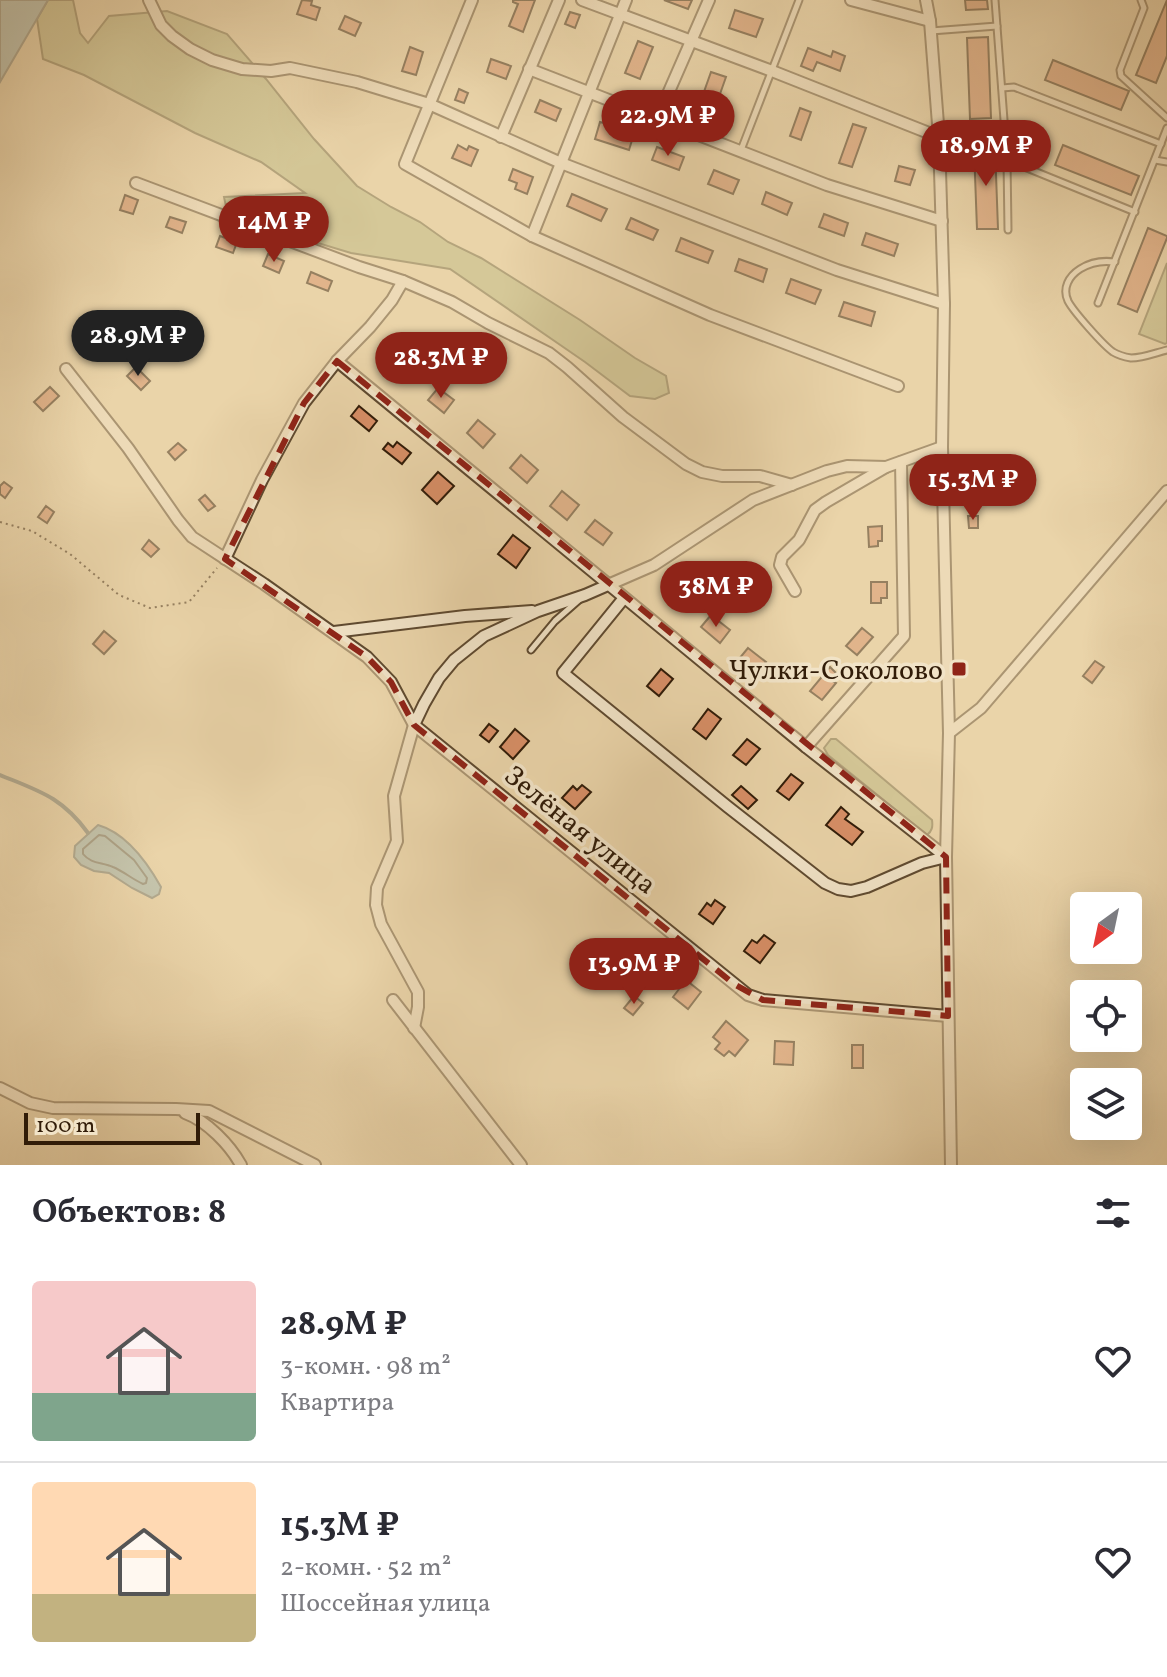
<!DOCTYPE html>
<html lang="ru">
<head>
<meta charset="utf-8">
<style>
	body { margin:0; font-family:Vollkorn,serif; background:#f7f7f7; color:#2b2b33; height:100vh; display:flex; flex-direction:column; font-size:30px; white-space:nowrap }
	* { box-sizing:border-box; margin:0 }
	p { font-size:26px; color:#7c7c81 }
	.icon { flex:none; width:44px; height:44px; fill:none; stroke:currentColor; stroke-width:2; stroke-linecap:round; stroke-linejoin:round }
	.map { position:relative; height:1165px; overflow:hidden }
	.drawer { display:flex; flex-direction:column; background:#fff; flex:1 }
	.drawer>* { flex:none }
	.needle { width:52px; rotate:213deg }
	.tools { position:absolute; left:1070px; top:892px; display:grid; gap:16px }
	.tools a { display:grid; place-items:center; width:72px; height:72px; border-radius:8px; background:#fff; box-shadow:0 8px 32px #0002; font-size:40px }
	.scale { position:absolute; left:24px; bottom:20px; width:176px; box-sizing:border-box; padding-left:8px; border:4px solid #311c08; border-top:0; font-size:22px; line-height:28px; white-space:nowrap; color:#311c08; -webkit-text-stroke:6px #f1e3c7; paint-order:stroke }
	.price { position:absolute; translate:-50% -68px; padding:0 18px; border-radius:28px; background:#8f2418; color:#fff; font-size:26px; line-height:52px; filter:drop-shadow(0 2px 4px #0008) }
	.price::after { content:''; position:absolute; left:50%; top:48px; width:24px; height:18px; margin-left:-12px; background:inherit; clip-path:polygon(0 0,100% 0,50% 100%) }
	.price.selected { background:#222; color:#fff }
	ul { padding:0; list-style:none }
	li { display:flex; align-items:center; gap:24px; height:200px; padding:0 32px }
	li+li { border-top:2px solid #e1e1e2 }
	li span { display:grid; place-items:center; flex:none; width:224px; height:160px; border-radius:8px; color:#555 }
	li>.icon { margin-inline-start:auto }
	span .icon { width:96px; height:96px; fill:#fffc; stroke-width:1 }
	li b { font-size:34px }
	h2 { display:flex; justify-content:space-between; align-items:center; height:96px; padding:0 32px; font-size:34px }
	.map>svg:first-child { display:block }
	.green { fill:#bcbb84; stroke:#766c46; stroke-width:2 }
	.water { fill:#9cb5b3; stroke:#71786f; stroke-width:2 }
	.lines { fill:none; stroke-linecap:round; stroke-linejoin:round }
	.shore { stroke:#66685e; stroke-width:2 }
	.stream { stroke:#71786f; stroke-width:4 }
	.building { fill:#d88f67; stroke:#311c08; stroke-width:2 }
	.service-casing { stroke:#5f4a30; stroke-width:9 }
	.minor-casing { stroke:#5f4a30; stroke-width:14 }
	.path { stroke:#311c08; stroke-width:2; stroke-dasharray:2 4; stroke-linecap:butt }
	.service { stroke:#f1e3c7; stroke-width:5 }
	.minor { stroke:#f1e3c7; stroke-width:10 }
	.marked { fill:none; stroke:#8f2418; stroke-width:6; stroke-dasharray:16 10; stroke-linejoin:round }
	.poi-dot { fill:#8f2418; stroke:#f1e3c7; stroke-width:3 }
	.labels { text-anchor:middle; stroke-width:7; stroke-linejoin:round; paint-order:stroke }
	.poi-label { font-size:28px; fill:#311c08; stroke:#f1e3c7; text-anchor:end }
	.street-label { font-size:28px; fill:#311c08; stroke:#f1e3c7 }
</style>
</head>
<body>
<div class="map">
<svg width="1167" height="1165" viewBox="0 0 1167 1165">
	<rect width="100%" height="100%" fill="#ead4a9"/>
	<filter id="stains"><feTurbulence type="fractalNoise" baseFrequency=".0025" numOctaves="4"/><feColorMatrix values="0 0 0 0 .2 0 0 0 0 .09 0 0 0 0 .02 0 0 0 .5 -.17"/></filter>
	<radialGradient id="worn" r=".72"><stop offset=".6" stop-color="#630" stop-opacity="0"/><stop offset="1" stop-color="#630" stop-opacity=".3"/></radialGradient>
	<!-- green -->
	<g class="green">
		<polygon points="48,0 73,0 80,33 88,43 109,16 167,11 227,34 266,79 314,139 357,186 391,207 420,222 448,242 481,258 580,320 635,358 666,376 669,393 655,399 630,396 585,362 450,269 351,253 228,216 224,197 305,193 261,162 195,133 84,75 43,59 37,19"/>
		<polygon points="1167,263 1167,343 1165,344 1139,334"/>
		<path d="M831,739H836L932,820C933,827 932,831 927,835L828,755L824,748Z"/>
	</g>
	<!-- water -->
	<g class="water">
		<polygon points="0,0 48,0 0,82"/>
		<path d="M98,825C126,833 147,862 161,887L159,894L152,898L132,888L109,873L94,871L81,865L74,857L75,846Z"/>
	</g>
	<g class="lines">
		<!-- shore -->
		<path class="shore" d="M99,835L105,836L134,860L147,878L146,883L143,884C132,879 123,871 113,867C102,862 91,864 83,854V849Z"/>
		<!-- stream -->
		<path class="stream" d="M0,775C39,791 62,797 88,833"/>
	</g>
	<!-- building -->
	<g class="building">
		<polygon points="302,0 312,1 311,5 320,8 316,20 297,14"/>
		<polygon points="513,0 535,0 523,32 509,26 518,4 513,2"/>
		<polygon points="664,0 692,0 688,9"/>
		<polygon points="965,0 987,0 988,9 966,10"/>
		<polygon points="1167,0 1167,56 1156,83 1136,75"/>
		<polygon points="735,10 763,19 756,37 729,28"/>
		<polygon points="570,12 580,15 575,28 565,24"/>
		<polygon points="345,16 361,23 355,36 339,29"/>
		<polygon points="988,37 991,118 970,119 967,38"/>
		<polygon points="638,41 653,47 640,79 625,73"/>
		<polygon points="410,47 423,52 416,75 402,71"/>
		<polygon points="808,48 831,57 833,51 845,56 840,71 817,62 813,71 801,66"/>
		<polygon points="491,59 511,66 506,79 487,72"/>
		<polygon points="1053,60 1129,91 1121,110 1045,80"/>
		<polygon points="711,72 726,77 715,108 700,103"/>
		<polygon points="459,89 468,93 464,103 455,100"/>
		<polygon points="540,100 561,109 556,121 535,112"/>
		<polygon points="800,108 811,112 801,140 790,136"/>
		<polygon points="600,122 611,125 610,129 633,137 629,150 595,139"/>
		<polygon points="853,124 866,128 852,167 839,163"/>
		<polygon points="458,145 467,150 469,146 478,150 471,166 452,158"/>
		<polygon points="1063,145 1139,176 1131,195 1055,165"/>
		<polygon points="657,147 684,157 679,170 652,160"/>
		<polygon points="995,147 998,229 977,229 974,148"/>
		<polygon points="899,166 915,170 910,185 895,181"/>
		<polygon points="513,169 533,177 527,194 515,189 517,183 509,180"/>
		<polygon points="714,170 739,180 733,194 708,184"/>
		<polygon points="766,192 792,203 787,215 762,204"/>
		<polygon points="572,194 607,209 601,221 567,206"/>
		<polygon points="125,195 138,200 133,214 120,210"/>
		<polygon points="824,214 848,223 844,236 819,227"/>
		<polygon points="170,217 186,222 182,233 166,227"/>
		<polygon points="631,218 658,230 653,240 626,229"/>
		<polygon points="1148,228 1167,236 1167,238 1137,312 1118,304"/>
		<polygon points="866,233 898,244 894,256 862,245"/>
		<polygon points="220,236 237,242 233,253 216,247"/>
		<polygon points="681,238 713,251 708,263 676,251"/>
		<polygon points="268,254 284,261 279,273 263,266"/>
		<polygon points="739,259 767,269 763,282 735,271"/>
		<polygon points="311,272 332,281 328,291 307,283"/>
		<polygon points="791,279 821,290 815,304 786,293"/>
		<polygon points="844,302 875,312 871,326 839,316"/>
		<polygon points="136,367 150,381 141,390 127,376"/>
		<polygon points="50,387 59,396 43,411 34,402"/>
		<polygon points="438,388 454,400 444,413 428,400"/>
		<polygon points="359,406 377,421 369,431 351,416"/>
		<polygon points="478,420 495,434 483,448 467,433"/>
		<polygon points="397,442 411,453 402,464 383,449 388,443 393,447"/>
		<polygon points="178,443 186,450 175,460 168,452"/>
		<polygon points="521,455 538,470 527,483 510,468"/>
		<polygon points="438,472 454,486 437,504 422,490"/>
		<polygon points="4,482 12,488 5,498 0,494 0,486"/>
		<polygon points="562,491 579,505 567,520 550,506"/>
		<polygon points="205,495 215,506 208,511 199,500"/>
		<polygon points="46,506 54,512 47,523 38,517"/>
		<polygon points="968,516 978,516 978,528 969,528"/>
		<polygon points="595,520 612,533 603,545 585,532"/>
		<polygon points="882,526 882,541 878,541 878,546 869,547 868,527"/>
		<polygon points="513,535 530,548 516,568 498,554"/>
		<polygon points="149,540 159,549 151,557 142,549"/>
		<polygon points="675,582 692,596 681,610 663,595"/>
		<polygon points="871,582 887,582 887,598 881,598 881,603 871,603"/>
		<polygon points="711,615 730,630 720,643 701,627"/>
		<polygon points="862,628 873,637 857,655 846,646"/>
		<polygon points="104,631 116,641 104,654 93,644"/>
		<polygon points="748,648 766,662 756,675 738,660"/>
		<polygon points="1095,661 1104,667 1092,683 1083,676"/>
		<polygon points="830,667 839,676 834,682 836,683 822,700 810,691"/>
		<polygon points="661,669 673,679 659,696 647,686"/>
		<polygon points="708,709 721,719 706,739 693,729"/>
		<polygon points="489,724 498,731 489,742 480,735"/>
		<polygon points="515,729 529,741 513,759 500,747"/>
		<polygon points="747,739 760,749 746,765 733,755"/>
		<polygon points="791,774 803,783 789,800 777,791"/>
		<polygon points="582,785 591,792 575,809 562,798 573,786 577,790"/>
		<polygon points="741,786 757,800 748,809 732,795"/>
		<polygon points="841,807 849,814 845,819 863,832 852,845 826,825"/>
		<polygon points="715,900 725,907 713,924 699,914 707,903 711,906"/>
		<polygon points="764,935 775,943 760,963 744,951 752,940 757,943"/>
		<polygon points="686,980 701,992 688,1009 673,997"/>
		<polygon points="634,996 643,1003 633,1015 624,1008"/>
		<polygon points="726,1021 748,1040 735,1056 729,1051 724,1056 715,1049 720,1043 713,1037"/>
		<polygon points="775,1041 794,1042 793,1065 774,1064"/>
		<rect x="852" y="1045" width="11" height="23"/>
	</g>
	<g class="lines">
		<!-- service casing -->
		<g class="service-casing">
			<g id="service">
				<polyline points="995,0 1007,160 1008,230"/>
				<polyline points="1141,0 1144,8 1120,70 1121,76 1167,118"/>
				<polyline points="931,31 997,26"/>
				<polyline points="1002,88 1014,87 1161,144"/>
				<polyline points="939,137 1005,131"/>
				<polyline points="741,150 799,0"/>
				<polyline points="1007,160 1135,212"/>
				<polyline points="1155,160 1167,162"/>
				<path d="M1115,262C1101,260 1091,262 1080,269C1069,276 1062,288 1068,301C1073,311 1103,345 1113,352C1118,355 1125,357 1131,358C1143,358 1155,353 1167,350"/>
				<polyline points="1098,303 1167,128"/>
				<polyline points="531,650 555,621 580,599"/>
			</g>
		</g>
		<!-- minor casing -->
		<g class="minor-casing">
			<g id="minor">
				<polyline points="149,0 161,25 172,36 190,49 212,60 242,69 271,71 290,68 357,82 429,104 561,163 837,270 944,304"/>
				<polyline points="472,0 405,164 532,236 710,315 898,386"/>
				<polyline points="582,0 772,71 939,137"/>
				<polyline points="851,0 930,21"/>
				<polyline points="926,0 930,21 939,137 944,304 942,447 949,733 946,857 951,1165"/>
				<polyline points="529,69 827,185 942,221"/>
				<polyline points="657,119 709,0"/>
				<polyline points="501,137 559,0"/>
				<polyline points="136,183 359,267 403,281 452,302 488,323 549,353 567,367 623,417 686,464 702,472 722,476 760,476 792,485"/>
				<polyline points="532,236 626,0"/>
				<polyline points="337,361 806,747 946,857"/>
				<polyline points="66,369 128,448 178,520 192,537 264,584 367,657 391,682 414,725 748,995 763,1000 948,1016"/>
				<polyline points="225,559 262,480 304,403 337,361 370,327 392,300 403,281"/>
				<polyline points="795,591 780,565 782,557 799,540 815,510 826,502 886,467 942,447"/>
				<polyline points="624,598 563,673 728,807 825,883 838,889 851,891 867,887 922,863 946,857"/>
				<polyline points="334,632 465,616 532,611"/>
				<polyline points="949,733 981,708 1167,491"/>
				<polyline points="806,747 904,636 901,462"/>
				<polyline points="393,1000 521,1165"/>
				<polyline points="414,1028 418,1007 418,992 381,924 376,905 377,888 397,841 394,796 414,725 424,704 439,678 454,660 484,636 538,611 585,595 654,565 753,500 827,471 847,466 886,467"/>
				<polyline points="0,1088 30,1103 53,1108 176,1109 209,1111 315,1165"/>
				<path d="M185,1113C207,1121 230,1145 241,1165"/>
			</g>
		</g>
		<!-- path -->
		<polyline class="path" points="0,522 32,531 70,554 119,595 150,608 189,602 217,568"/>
		<!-- service -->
		<use href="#service" class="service"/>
		<!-- minor -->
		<use href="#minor" class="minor"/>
	</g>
	<!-- marked area -->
	<path d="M0 0H1167V1165H0ZM337,361L946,857L948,1016L763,1000L734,984L414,725L391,682L367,657L225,559L304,403Z" fill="#ead4a9" fill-opacity=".55" fill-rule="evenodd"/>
	<path class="marked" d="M337,361L946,857L948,1016L763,1000L734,984L414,725L391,682L367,657L225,559L304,403Z"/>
	<!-- markers -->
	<rect class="poi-dot" x="951" y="661" width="16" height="16" rx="4"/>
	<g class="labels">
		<!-- poi labels -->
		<g class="poi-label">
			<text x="943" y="679">Чулки-Соколово</text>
		</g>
		<!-- street labels -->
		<g class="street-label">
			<text transform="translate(581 829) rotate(39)" y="10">Зелёная улица</text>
		</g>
	</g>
	<rect width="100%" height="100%" filter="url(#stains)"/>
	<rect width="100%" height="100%" fill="url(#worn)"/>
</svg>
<div class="tools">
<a><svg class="needle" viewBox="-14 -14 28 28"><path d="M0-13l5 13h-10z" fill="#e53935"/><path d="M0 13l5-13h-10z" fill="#7c7c81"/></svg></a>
<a><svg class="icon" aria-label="locate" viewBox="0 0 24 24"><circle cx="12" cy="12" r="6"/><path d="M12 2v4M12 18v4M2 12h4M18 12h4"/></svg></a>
<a><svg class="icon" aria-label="layers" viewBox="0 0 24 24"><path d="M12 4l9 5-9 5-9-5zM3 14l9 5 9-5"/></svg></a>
</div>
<div class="scale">100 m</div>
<b class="price" style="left:668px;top:158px">22.9M ₽</b>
<b class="price" style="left:986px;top:188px">18.9M ₽</b>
<b class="price" style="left:274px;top:264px">14M ₽</b>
<b class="price selected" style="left:138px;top:378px">28.9M ₽</b>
<b class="price" style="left:441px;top:400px">28.3M ₽</b>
<b class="price" style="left:973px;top:522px">15.3M ₽</b>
<b class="price" style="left:716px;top:629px">38M ₽</b>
<b class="price" style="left:634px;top:1006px">13.9M ₽</b>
</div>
<section class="drawer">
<h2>Объектов: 8<svg class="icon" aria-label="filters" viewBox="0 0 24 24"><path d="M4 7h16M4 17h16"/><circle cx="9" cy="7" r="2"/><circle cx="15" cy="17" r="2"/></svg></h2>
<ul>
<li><span style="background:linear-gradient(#f6c9c9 70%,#7fa58c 0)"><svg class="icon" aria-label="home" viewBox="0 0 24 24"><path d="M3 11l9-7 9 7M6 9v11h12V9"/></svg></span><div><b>28.9M ₽</b><p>3-комн. · 98 m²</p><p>Квартира</p></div><svg class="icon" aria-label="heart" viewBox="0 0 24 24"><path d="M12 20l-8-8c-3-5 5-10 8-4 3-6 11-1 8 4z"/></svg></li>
<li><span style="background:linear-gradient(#ffd9b3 70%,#c2b280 0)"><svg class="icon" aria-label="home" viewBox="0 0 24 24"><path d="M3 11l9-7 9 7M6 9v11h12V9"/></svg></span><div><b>15.3M ₽</b><p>2-комн. · 52 m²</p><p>Шоссейная улица</p></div><svg class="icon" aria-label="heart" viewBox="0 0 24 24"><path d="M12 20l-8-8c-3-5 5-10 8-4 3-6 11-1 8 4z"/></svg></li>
</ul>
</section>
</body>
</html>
